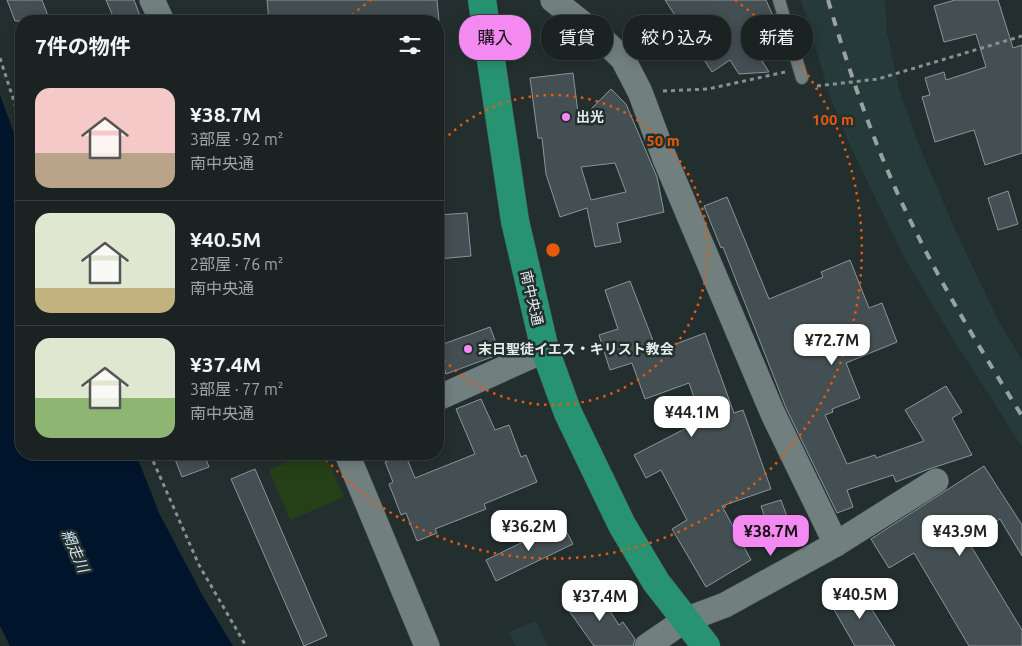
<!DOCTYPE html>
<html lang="ja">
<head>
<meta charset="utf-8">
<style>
	body { margin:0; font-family:Ubuntu,"Noto Sans JP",sans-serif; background:#232b2a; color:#f1f3f6; height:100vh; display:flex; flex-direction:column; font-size:19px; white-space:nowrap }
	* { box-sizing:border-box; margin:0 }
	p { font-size:16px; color:#9fa4a5 }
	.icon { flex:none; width:28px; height:28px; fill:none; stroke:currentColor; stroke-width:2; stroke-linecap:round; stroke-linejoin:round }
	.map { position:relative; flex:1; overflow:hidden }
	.sheet { position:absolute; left:15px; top:15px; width:429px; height:445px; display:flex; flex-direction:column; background:#1a2322; border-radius:20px; box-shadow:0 2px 12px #0003,0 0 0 1px #384040 }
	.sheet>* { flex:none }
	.top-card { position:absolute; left:459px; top:15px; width:475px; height:45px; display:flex; gap:10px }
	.price { position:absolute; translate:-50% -42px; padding:0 11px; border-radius:10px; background:#fff; color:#222; font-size:16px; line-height:32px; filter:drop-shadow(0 1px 2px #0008) }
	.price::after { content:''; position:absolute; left:50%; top:30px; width:15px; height:11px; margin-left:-8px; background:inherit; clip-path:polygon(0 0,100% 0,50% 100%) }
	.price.active { background:#f489f1; color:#111 }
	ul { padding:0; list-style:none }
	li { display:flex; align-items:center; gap:15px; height:125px; padding:0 20px }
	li+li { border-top:1px solid #384040 }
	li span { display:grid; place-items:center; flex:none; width:140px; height:100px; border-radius:15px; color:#555 }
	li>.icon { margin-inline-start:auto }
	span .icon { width:60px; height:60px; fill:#fffc; stroke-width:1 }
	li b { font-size:21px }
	h2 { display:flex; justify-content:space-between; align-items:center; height:60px; padding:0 20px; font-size:21px }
	.pill { padding:0 18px; border-radius:20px; background:#1a2322; box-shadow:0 2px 12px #0003,0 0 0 1px #384040; font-size:18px; line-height:45px }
	.pill.active { background:#f489f1; color:#111 }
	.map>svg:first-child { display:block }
	.built { fill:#263a39 }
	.green { fill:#254018 }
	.water { fill:#00152c }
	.building { fill:#444f53; stroke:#899599; fill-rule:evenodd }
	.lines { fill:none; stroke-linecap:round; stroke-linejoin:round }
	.service-casing { stroke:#404a49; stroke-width:14 }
	.minor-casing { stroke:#404a49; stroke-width:26 }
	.trunk-casing { stroke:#404a49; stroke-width:29 }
	.path { stroke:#879190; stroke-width:3; stroke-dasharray:4 4; stroke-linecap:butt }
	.service { stroke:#717f7e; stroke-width:12 }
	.minor { stroke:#717f7e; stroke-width:25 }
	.trunk { stroke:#289371; stroke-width:28 }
	.rail { stroke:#99a2a1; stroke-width:4; stroke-dasharray:9 9; stroke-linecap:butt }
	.ring { fill:none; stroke:#e8590c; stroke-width:2.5; stroke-dasharray:2.5 5 }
	.poi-dot { fill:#f489f1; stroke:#232f2e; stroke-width:2 }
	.labels { text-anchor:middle; stroke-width:5; stroke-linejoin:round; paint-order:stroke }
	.poi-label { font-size:14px; font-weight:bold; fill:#e6edec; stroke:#232f2e; text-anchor:start }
	.street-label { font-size:14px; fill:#e6edec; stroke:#232f2e }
	.water-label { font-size:15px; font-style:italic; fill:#d2e2f0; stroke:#232f2e }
	.centre { fill:#e8590c; stroke:#232f2e; stroke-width:2.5 }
	.ring-label { font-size:15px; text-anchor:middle; font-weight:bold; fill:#e8590c; stroke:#232f2e; stroke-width:5; stroke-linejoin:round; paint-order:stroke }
</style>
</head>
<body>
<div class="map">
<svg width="1022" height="646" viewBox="0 0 1022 646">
	<rect width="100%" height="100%" fill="#232f2e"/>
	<!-- built -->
	<g class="built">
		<polygon points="801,0 885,0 887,33 900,92 921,150 957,234 998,320 1022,360 1022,447 950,334 902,253 849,143 831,99"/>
		<polygon points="536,621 548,646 516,646 509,632"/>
	</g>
	<!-- green -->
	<polygon class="green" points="306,454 325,454 344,497 290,520 269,470"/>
	<!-- water -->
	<polygon class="water" points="0,95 21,152 21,454 136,454 159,513 204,598 233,646 10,646 0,626"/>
	<!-- building -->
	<g class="building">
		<polygon points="7,0 42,0 50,21 15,21"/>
		<polygon points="106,0 134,0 142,21 115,21"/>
		<polygon points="267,0 437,0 439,21 269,21"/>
		<polygon points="665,0 766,0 778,27 750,42 769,72 739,74 730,60 712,72"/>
		<polygon points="955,0 998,0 1013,48 1022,45 1022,153 985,165 974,130 935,142 922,97 930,95 925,78 944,72 946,80 986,67 976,34 944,42 934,6"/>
		<path d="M573,73L579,121L611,89L626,104L657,177L664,212L617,223L621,242L595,247L587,208L560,217L546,174L542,138H538L530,78ZM615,163L626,192L591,200L581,167Z"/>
		<polygon points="1008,191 1018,224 998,230 988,198"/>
		<polygon points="727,197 769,299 823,277 821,272 850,260 869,308 882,303 897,342 846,363 860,398 832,409 833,412 825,415 847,464 875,455 876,458 924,441 905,410 946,386 962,412 952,418 972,455 929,469 896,482 893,475 847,490 853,507 837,513 786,408 723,247 721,248 704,206"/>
		<polygon points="467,213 471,256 438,259 438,215"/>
		<polygon points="630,281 657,351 705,333 734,413 743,410 771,489 722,506 751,560 706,587 672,529 687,520 661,470 646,478 634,455 702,420 689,383 645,399 632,363 610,370 599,335 618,329 605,290"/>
		<polygon points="490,327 500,354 446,374 438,346"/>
		<polygon points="481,399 495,430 509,425 521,457 526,455 537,482 484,504 486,509 435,529 437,533 417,541 406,513 401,515 389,484 393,482 385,462 405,454 415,478 475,454 456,409"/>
		<polygon points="173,454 204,454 209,467 182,477"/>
		<polygon points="984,466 1022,525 1022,556 1000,519 995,522 991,515 963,533 1022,630 1022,646 969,646 914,553 889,568 871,539"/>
		<polygon points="255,469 327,636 304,646 231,479"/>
		<polygon points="781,500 790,525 770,532 761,506"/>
		<polygon points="562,523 573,544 496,581 486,560"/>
		<polygon points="857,586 895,646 855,646 829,601"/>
		<polygon points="595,588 619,625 623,622 635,639 633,646 594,646 567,608"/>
	</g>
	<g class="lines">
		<!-- service casing -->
		<g class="service-casing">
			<polyline id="service" points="779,0 802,78"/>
		</g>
		<!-- minor casing -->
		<g class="minor-casing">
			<g id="minor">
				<polyline points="152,0 162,21"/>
				<polyline points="553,0 601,38 623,59 640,92 665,159 773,414 836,544"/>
				<polyline points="438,398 545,350"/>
				<polyline points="347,454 427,646"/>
				<polyline points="647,646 685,620 725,605 836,544 936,481"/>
			</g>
		</g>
		<!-- trunk casing -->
		<g class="trunk-casing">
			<polyline id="trunk" points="482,0 515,221 545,350 568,413 622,525 656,582 706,646"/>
		</g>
		<!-- path -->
		<g class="path">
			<polyline points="0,58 21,123"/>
			<polyline points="817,86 878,79 1022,36"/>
			<polyline points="663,91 708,89 785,72"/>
			<polyline points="150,454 199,565 246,646"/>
		</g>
		<!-- service -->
		<use href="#service" class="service"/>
		<!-- minor -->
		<use href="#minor" class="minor"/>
		<!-- trunk -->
		<use href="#trunk" class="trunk"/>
		<!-- rail -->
		<path class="rail" d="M828,0C851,78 878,156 914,228C946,293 984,355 1022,416"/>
	</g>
	<!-- distance rings -->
	<g class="ring">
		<path d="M438 146A155 155 0 1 1 438 354"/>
		<path d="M346 20A309 309 0 0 1 371 0M735 0A309 309 0 1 1 322 455"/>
	</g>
	<!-- markers -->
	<g class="poi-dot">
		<circle cx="566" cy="117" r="5"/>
		<circle cx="468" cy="349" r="5"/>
	</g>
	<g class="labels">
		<!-- poi labels -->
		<g class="poi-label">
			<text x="576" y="122">出光</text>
			<text x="478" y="354">末日聖徒イエス・キリスト教会</text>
		</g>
		<!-- street labels -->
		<g class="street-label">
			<text transform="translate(532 298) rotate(77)" y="5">南中央通</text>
		</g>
		<!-- water labels -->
		<g class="water-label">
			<text transform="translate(75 551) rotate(66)" y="5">網走川</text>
		</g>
	</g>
	<circle cx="553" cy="250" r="8" class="centre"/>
	<g class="ring-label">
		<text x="833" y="125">100 m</text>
		<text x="663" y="146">50 m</text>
	</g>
</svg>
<b class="price" style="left:832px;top:366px">¥72.7M</b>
<b class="price" style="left:692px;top:438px">¥44.1M</b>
<b class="price" style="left:529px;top:552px">¥36.2M</b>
<b class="price active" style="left:771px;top:557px">¥38.7M</b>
<b class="price" style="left:960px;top:557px">¥43.9M</b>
<b class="price" style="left:860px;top:620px">¥40.5M</b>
<b class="price" style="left:600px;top:622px">¥37.4M</b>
<div class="top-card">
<a class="pill active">購入</a>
<a class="pill">賃貸</a>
<a class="pill">絞り込み</a>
<a class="pill">新着</a>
</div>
<section class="sheet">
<h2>7件の物件<svg class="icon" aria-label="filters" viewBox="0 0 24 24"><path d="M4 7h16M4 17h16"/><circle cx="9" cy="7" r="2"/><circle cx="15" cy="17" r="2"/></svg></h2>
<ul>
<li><span style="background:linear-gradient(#f6c9c9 65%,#b9a48a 0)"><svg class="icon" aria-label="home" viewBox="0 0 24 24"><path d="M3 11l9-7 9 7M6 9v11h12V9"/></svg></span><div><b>¥38.7M</b><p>3部屋 · 92 m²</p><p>南中央通</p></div></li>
<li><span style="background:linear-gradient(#dfe7d0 75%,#c2b280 0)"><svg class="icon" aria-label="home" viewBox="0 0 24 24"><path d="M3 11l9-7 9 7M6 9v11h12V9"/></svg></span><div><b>¥40.5M</b><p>2部屋 · 76 m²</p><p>南中央通</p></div></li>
<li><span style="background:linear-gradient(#dfe7d0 60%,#8fb573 0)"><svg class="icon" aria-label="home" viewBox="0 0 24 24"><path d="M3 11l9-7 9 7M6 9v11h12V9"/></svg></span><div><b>¥37.4M</b><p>3部屋 · 77 m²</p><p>南中央通</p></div></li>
</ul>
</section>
</div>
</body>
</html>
